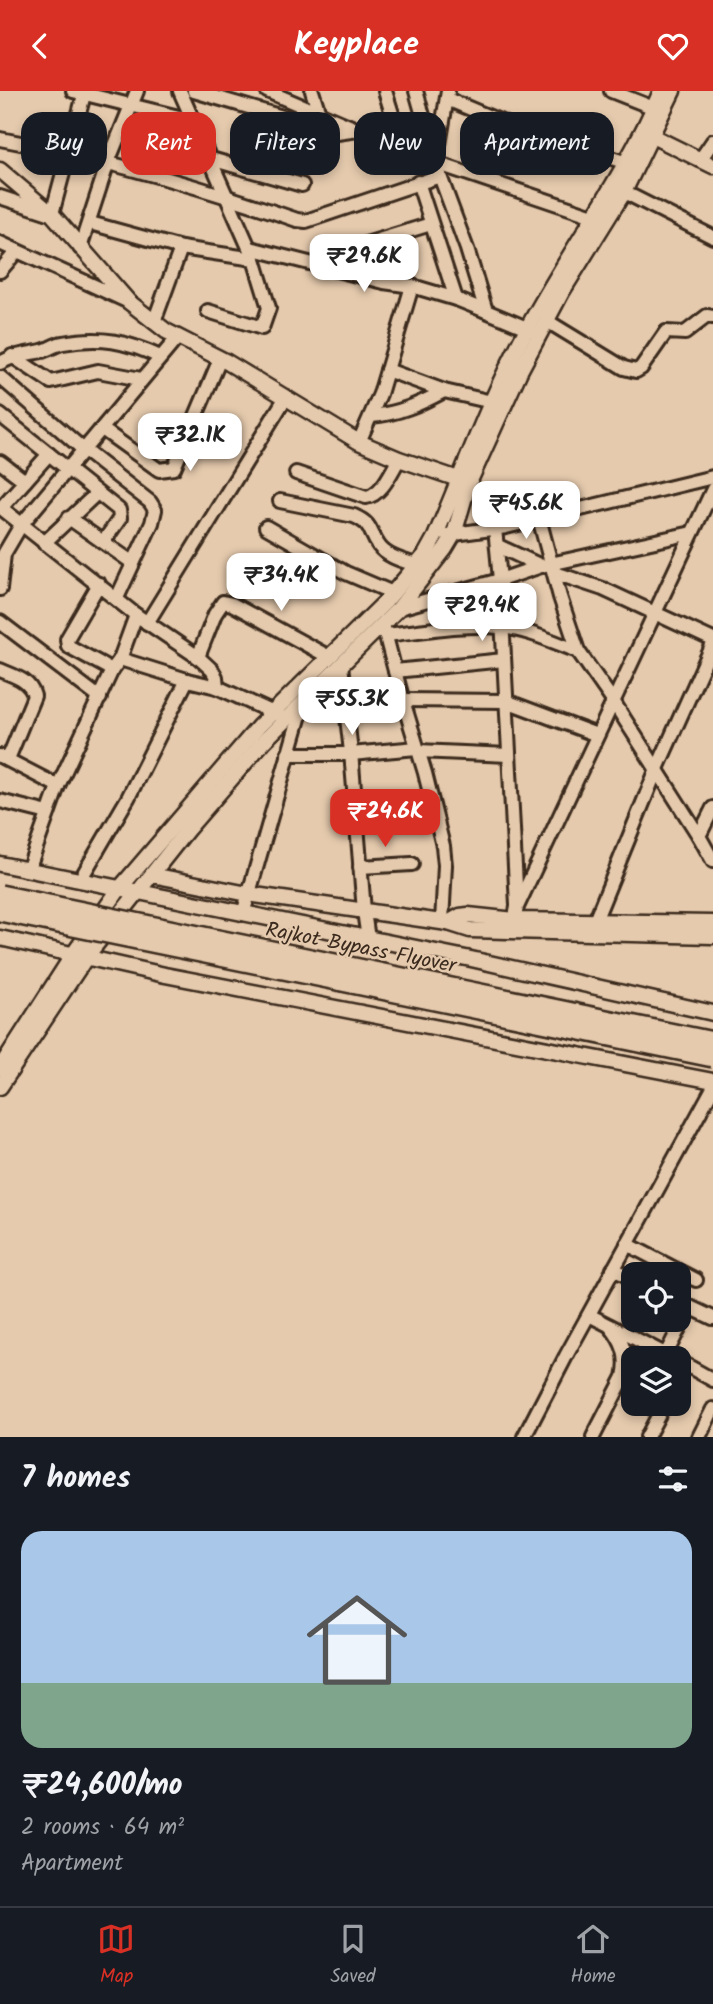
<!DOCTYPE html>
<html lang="en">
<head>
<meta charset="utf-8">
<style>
	body { margin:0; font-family:Kalam,sans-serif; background:#242831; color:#f1f3f6; height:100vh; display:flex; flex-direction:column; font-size:26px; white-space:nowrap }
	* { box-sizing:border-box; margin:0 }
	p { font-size:23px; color:#9ea1a6 }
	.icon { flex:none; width:38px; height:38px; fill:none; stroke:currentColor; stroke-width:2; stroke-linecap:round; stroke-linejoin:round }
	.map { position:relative; height:1346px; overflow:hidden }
	.details { display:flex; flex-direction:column; background:#171b24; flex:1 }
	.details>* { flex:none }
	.banner { position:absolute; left:21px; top:21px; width:672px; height:63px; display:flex; gap:14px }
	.controls { position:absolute; left:621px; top:1171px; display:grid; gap:14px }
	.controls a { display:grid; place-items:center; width:70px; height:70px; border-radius:14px; background:#171b24; box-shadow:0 4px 10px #0003; font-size:35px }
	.price { position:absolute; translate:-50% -60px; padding:0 16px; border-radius:14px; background:#fff; color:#222; font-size:23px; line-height:46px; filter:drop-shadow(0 2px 4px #0008) }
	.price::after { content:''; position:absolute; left:50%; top:42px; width:21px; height:16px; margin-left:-10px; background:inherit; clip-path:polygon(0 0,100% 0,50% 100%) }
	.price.on { background:#d93025; color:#fff }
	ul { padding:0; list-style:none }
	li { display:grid; align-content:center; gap:14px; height:371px; padding:0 21px }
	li+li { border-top:2px solid #363941 }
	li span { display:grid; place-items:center; height:217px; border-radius:21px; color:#555 }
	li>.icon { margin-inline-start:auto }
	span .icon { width:126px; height:126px; fill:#fffc; stroke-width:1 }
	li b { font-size:30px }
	h2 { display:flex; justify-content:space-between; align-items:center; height:84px; padding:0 21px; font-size:30px }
	.tag { padding:0 24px; border-radius:21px; background:#171b24; box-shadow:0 4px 10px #0003; font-size:24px; line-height:63px }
	.tag.on { background:#d93025; color:#fff }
	header { display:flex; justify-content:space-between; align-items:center; height:91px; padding:0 21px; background:#d93025; color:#fff; font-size:32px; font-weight:800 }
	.dock { display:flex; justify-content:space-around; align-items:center; height:98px; border-top:2px solid #363941; background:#171b24; font-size:19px; color:#9ea1a6 }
	.dock a { display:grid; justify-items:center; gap:4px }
	.dock .on { color:#d93025 }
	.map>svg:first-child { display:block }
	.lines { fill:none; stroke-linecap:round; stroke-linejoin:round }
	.minor-casing { stroke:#3b2a1e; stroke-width:18 }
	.tertiary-casing { stroke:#3b2a1e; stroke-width:19 }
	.minor { stroke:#e5caad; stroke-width:12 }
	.tertiary { stroke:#e5caad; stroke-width:14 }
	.trunk-bridge-casing { stroke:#3b2a1e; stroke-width:24; stroke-linecap:butt }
	.trunk-bridge { stroke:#e5caad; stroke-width:19 }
	.labels { text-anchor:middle; stroke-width:5; stroke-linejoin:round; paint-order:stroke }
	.street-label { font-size:21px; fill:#3b2a1e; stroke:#e5caad }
</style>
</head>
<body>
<header><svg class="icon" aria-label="back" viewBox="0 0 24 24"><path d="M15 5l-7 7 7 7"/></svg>Keyplace<svg class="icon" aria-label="heart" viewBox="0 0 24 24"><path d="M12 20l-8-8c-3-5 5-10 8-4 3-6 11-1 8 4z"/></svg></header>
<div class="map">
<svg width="713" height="1346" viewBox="0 0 713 1346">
	<rect width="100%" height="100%" fill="#e5caad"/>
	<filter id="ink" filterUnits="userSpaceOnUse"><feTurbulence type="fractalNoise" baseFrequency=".0143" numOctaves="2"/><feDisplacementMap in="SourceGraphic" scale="14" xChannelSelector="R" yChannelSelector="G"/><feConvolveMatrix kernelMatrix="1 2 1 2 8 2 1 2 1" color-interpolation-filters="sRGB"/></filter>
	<g filter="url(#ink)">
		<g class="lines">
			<!-- minor casing -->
			<g class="minor-casing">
				<g id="minor">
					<polyline points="73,0 195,30"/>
					<polyline points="180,0 254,168 269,217 262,237 208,220"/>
					<polyline points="194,0 337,42 358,39"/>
					<polyline points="267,0 436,72 448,0"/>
					<polyline points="312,0 319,22"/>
					<polyline points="385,0 403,58"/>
					<polyline points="416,0 440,85 467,158 486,220 534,240"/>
					<polyline points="611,0 654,17"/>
					<polyline points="447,8 509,34 624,71"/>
					<path d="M0,48C102,67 199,95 297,129L306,130L440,85"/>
					<polyline points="211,68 302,94"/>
					<polyline points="700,69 713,50"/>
					<polyline points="436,72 602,128"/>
					<polyline points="418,91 456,208"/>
					<polyline points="624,101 713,146"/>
					<polyline points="0,106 52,123 85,0"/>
					<polyline points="90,132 181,157 254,168"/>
					<polyline points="0,152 127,210"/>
					<polyline points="359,155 431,133"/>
					<polyline points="80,157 108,71 137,0"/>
					<polyline points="250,157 384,191 412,195 456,208 486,220"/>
					<polyline points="0,180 17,160"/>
					<polyline points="547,230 624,277 636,280 641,277 666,241 685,242 707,225 713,226"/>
					<polyline points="154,231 181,157"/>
					<polyline points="12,265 51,291 98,280 141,288"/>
					<path d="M0,272C14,264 27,263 42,260C49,258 56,253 63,252C100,245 126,250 160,266"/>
					<polyline points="387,279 444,300 492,311"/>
					<polyline points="0,286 85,360 150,411 155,419 152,432 117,507"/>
					<polyline points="0,324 119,419 120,427 104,450"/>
					<path d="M371,325C398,323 420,313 444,300"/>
					<polyline points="102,338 159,379 174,377 220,268"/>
					<polyline points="359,351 380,303 412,195"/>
					<polyline points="0,371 25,390"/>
					<path d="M296,382L366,406C382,404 391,381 399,368"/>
					<path d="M280,410L354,425C374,434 368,440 379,455C387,466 404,470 416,474"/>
					<polyline points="0,416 136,524 198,566 212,579 216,586 217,596"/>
					<polyline points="1,417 49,363"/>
					<polyline points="69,427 133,472"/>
					<polyline points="539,427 560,506 578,560 613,610 699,745"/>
					<polyline points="266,436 346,482 393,502"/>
					<polyline points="495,437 500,489 517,814"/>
					<polyline points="447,444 506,436 713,386"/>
					<polyline points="44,452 96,403"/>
					<polyline points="498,455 541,475"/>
					<polyline points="555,482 603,498 713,549"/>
					<polyline points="99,493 67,548 68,555 112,579"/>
					<polyline points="0,498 4,463 21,434 178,246"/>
					<polyline points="399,517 500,489 541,475 692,442"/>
					<polyline points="0,531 100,607"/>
					<polyline points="147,532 286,306"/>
					<polyline points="383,534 401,603 425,682 443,755 445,774 442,831"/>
					<path d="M386,544C423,540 463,532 500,536C527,538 553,551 578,560"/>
					<polyline points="198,566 215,523 223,511 232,513 329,566"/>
					<polyline points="120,568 187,589 217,596 280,625"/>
					<polyline points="341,574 351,661 364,820 368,848"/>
					<path d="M0,579C14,585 30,589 34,605L8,668"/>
					<polyline points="395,580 504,569"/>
					<polyline points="402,609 506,610 597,644"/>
					<polyline points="418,660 509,664"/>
					<polyline points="288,663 351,663 417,657"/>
					<polyline points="0,665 58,695"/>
					<polyline points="0,710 48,722"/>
					<polyline points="713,717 699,745 713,770"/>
					<polyline points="360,776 412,773"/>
					<polyline points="28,779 58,695 112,579 120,568 136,524"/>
					<polyline points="80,789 128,707 187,589"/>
					<polyline points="243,823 304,610"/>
					<polyline points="513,836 517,816 713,398"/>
					<polyline points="594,840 595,830 656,680 713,553"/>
					<polyline points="627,1153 696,1189"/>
					<polyline points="613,1178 634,1188"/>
					<polyline points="679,1211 713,1227"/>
					<polyline points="589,1224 673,1267"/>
					<polyline points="666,1263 690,1216"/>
					<polyline points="679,1270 713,1289"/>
					<polyline points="524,1346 566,1265 713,997"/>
					<path d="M593,1346L624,1286C629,1265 623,1251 610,1235"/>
					<polyline points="647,1346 665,1312"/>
					<polyline points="699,1346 713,1318"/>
				</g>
			</g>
			<!-- tertiary casing -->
			<g class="tertiary-casing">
				<g id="tertiary">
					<polyline points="646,42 713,75"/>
					<polyline points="0,79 52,123 129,211 166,240 227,271 359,351 399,368 467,391"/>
					<polyline points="0,773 471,868 713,922"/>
					<polyline points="152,784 248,803 448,832 470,839 713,845"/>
					<polyline points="448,832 460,825 468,824 515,829 713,832"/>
					<polyline points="0,847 165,884 713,990"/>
					<path d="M0,977L74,862L120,797L259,635L386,510L425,464L435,446C465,376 491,303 528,236C570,158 627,82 661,0"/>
					<polyline points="0,996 87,865 187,739 264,650 399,517 445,458 454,443 469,392 520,280 562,201 624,101 673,0"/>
				</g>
			</g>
			<!-- minor -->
			<use href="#minor" class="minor"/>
			<!-- tertiary -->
			<use href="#tertiary" class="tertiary"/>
			<!-- trunk-bridge casing -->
			<g class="trunk-bridge-casing">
				<g id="trunk-bridge">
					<polyline points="0,804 713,951"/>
					<polyline points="0,820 713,966"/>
				</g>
			</g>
			<!-- trunk-bridge -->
			<use href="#trunk-bridge" class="trunk-bridge"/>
		</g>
	</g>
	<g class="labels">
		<!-- street labels -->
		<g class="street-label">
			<text transform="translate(361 856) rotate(11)" y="7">Rajkot Bypass Flyover</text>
		</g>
	</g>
</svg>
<div class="controls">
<a><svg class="icon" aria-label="locate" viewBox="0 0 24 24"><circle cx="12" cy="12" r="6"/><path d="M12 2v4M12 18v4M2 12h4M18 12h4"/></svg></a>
<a><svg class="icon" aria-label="layers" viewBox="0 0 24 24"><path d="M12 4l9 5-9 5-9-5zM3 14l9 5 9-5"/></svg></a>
</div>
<b class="price" style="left:364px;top:203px">₹29.6K</b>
<b class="price" style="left:190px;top:382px">₹32.1K</b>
<b class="price" style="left:526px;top:450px">₹45.6K</b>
<b class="price" style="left:281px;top:522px">₹34.4K</b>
<b class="price" style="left:482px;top:552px">₹29.4K</b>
<b class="price" style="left:352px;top:646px">₹55.3K</b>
<b class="price on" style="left:385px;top:758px">₹24.6K</b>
<div class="banner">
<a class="tag">Buy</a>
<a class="tag on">Rent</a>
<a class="tag">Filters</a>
<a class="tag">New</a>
<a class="tag">Apartment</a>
</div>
</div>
<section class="details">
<h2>7 homes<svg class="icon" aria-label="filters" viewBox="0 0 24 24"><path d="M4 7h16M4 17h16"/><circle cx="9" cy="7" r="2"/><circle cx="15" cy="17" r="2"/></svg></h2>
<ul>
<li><span style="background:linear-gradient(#a9c7e8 70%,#7fa58c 0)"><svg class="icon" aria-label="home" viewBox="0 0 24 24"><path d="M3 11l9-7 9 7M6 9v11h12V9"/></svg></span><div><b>₹24,600/mo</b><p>2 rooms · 64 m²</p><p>Apartment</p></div></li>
</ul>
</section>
<nav class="dock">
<a class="on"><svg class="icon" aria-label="map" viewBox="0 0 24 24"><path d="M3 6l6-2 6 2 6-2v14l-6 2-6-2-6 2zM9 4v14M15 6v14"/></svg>Map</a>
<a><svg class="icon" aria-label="saved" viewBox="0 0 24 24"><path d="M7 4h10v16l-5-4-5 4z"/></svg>Saved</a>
<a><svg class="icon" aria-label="home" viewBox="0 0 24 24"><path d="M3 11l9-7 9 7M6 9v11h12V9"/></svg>Home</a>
</nav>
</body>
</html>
